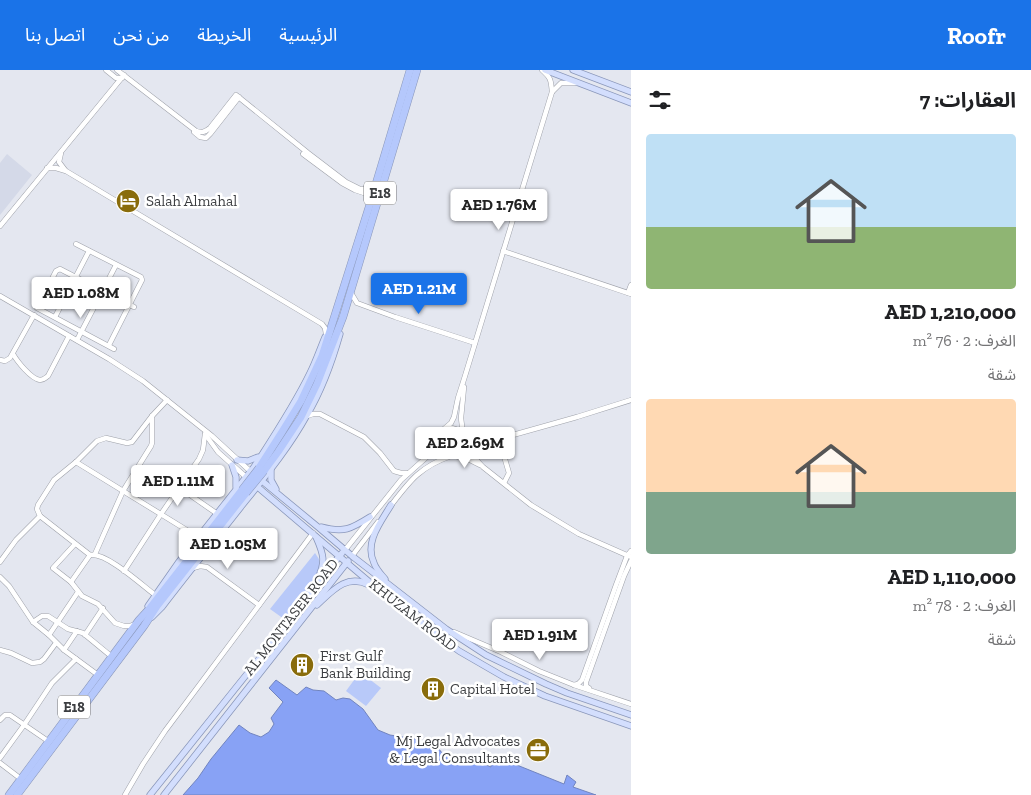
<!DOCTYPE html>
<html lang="ar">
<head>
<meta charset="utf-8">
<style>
	body { margin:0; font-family:"Zilla Slab","Noto Sans Arabic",serif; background:#f2f2f2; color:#202124; direction:rtl; height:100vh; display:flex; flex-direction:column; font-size:19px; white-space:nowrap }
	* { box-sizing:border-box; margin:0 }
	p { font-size:16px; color:#757577 }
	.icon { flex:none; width:28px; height:28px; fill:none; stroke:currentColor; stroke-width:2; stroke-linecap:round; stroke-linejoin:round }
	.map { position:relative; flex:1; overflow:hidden; direction:ltr }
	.sheet { display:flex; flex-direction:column; background:#fff; width:400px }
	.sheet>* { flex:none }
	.price { position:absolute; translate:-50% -42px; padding:0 11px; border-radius:5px; background:#fff; color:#222; font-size:16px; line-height:32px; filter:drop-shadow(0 1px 2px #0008) }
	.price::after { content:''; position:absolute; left:50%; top:30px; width:15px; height:11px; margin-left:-8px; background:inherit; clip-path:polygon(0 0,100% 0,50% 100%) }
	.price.selected { background:#1a73e8; color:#fff }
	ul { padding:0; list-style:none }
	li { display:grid; align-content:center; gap:10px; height:265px; padding:0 15px }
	li span { display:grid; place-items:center; height:155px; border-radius:5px; color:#555 }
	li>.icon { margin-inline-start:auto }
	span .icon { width:90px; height:90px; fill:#fffc; stroke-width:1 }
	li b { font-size:21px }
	h2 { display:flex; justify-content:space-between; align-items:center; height:60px; padding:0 15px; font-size:21px }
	header { display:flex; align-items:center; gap:30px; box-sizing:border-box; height:70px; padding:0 25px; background:#1a73e8; color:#fff }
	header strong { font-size:24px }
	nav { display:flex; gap:28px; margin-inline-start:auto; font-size:18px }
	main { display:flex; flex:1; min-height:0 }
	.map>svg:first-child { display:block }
	.built { fill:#d4d9e8 }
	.green { fill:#b8c9f9 }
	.water { fill:#88a2f5; stroke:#7184bf }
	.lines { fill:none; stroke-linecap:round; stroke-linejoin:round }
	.minor-casing { stroke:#9ea1a9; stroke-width:5.5 }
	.major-casing { stroke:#8a97ba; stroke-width:7 }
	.highway-casing { stroke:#8a97ba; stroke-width:8 }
	.minor { stroke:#fff; stroke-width:4.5 }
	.major { stroke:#d3defd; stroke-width:5.5 }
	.highway { stroke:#b5c8fc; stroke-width:7 }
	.highway-bridge-casing { stroke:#8a97ba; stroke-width:8; stroke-linecap:butt }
	.highway-bridge { stroke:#b5c8fc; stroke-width:7 }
	.labels { text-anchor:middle; stroke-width:5; stroke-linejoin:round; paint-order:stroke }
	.shield { fill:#fff; stroke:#767779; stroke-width:1 }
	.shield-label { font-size:14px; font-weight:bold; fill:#3b3d40 }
	.poi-label { font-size:15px; fill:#3b3d40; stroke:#fff; text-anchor:start }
	.street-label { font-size:15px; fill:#3b3d40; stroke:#fff }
</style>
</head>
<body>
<header>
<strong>Roofr</strong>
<nav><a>الرئيسية</a><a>الخريطة</a><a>من نحن</a><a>اتصل بنا</a></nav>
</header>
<main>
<section class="sheet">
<h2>العقارات: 7<svg class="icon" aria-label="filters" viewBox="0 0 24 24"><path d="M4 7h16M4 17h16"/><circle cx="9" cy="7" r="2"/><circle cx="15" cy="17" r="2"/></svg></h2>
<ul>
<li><span style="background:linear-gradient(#bfe0f5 60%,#8fb573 0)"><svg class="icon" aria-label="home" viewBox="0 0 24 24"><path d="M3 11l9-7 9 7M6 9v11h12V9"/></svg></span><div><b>AED 1,210,000</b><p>الغرف: 2 · 76 m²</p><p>شقة</p></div></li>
<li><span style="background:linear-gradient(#ffd9b3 60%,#7fa58c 0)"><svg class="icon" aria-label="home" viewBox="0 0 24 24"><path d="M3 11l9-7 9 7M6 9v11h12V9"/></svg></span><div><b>AED 1,110,000</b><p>الغرف: 2 · 78 m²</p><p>شقة</p></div></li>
</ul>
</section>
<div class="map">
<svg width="631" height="725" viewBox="0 0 631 725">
	<rect width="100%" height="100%" fill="#e4e7f0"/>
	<!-- built -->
	<polygon class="built" points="7,84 32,105 0,145 0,93"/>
	<!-- green -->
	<g class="green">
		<circle cx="450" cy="372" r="11"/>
		<path d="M315,483C321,491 322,496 317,506L284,549L270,539Z"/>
		<polygon points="360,602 381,618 366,636 346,621"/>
	</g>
	<!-- water -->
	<path class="water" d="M276,610L297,625L306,617L313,620L324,621L336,630L343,628L350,629L363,639L378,660L390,665L415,669L438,677L441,682C448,685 455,687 463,688C467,688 472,686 476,686L479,692L491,697V695L502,689L564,714L567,705L576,712L573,717L596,725H183L198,708L211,689L239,655L250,663L261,667L269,662L274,654L271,648L283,632L269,618Z"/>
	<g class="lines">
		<!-- minor casing -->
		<g class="minor-casing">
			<g id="minor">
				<polyline points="106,0 116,8 122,8"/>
				<path d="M117,0L196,61C202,63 205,62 210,58L236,25L308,83L346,112L360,119H372"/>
				<polyline points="552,22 561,13 577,13"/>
				<polyline points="194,62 200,67 206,68 210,64 239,27"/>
				<polyline points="61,83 59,92 65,100"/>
				<polyline points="303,84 342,113 355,120 370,125"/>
				<polyline points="47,98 56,98 66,101 322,254 325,258 326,264"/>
				<polyline points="0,156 124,5"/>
				<polyline points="76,174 141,207 142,210 109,275"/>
				<polyline points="503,181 631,224"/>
				<polyline points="351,223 357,233 395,247 475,273"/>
				<polyline points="628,223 631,215"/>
				<polyline points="0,226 109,289 143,311 212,366 250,401"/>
				<polyline points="55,247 89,181"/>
				<polyline points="77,270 116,195"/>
				<polyline points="114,279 37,238 56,201 60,199 134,237"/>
				<path d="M13,284C17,291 31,309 40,310C44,310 45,308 48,306L69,266"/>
				<polyline points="0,290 5,291 10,288 34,245"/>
				<polyline points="307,346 313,344 320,344 364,367 380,383 394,401 401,403 407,403"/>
				<circle cx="450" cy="372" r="14"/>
				<path d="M444,359L451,353L454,347L458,328L465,306L552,22C551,10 551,8 542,0"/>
				<polyline points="205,364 218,382 246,407"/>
				<polyline points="463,364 461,348 464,317"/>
				<polyline points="464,370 470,383 483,397 531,435 579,464 631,487"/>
				<polyline points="455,386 466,388 480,395"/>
				<polyline points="76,392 198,467"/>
				<polyline points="504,413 509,403 499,369 577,347 631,330"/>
				<polyline points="180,418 216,443"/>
				<path d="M389,438C409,412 419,397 451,386"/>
				<path d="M40,446L90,485C106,482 142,515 155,525"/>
				<polyline points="75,474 53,498 71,512 82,526 98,534 115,553 124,556 130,556 135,554"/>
				<polyline points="345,480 401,410 429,385 436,373"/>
				<polyline points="95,484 123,421 151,376 152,373 152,346"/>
				<polyline points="352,486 378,452"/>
				<polyline points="0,492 16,470 40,446 37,439 38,435 54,410 76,392 97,371 106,368 127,373 132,372 152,346 167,330"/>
				<polyline points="193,498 200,496 207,497 259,535"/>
				<polyline points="124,501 161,444 199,389 203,380 205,364"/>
				<polyline points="0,507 9,516 33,552 49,565 64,580 98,605"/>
				<polyline points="71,512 90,485"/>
				<polyline points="33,552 42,546 48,546 68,559 83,563 111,586"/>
				<polyline points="454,562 501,582 539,601 574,615 631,634"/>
				<polyline points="49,565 78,522"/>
				<polyline points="85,565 103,538"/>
				<polyline points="0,580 11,583 32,593 40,592 44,589 56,573"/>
				<polyline points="64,580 77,561"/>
				<polyline points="574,615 578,614 582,610 616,515 627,486 631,481"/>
				<polyline points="589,618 586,616 586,612 624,506 631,491"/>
				<polyline points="0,650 5,645 10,645 48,671"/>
				<polyline points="0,688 24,655 52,613 76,589"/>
				<polyline points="0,693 21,709"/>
				<polyline points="125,725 143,694 165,661 313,463"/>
			</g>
		</g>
		<!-- major casing -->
		<g class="major-casing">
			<g id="major">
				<polyline points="545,0 631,33"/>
				<polyline points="573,0 631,22"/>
				<polyline points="237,390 248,391 258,387"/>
				<polyline points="232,395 236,407 236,417"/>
				<polyline points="271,400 271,410 276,419"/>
				<polyline points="250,401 318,457 352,486 446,559 486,585 546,614 567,623 631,645"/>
				<polyline points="246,407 380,521 425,556 459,581 504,607 545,626 631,656"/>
				<path d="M321,457C344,463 351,459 370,447"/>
				<path d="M316,467C324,485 326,492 317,510"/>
				<path d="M385,509C381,504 376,499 374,493C364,472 381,452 391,435"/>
				<path d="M317,535C332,521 347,503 369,515"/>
				<path d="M148,536L178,493L254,397C274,366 294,336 310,303C316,291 320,279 325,267"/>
				<path d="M152,547L162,537C188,503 214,471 240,438C264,408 289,378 307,345C322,320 332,292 340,264"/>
				<polyline points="150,725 267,579 312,520 342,483"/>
				<polyline points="164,725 348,491"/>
			</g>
		</g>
		<!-- highway casing -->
		<g class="highway-casing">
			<g id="highway">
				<polyline points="259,398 282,362 301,331 322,286 369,137 410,0"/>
				<polyline points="264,401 278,382 301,347 317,314 343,247 417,0"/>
				<polyline points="9,725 139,550 150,538 242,420"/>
				<polyline points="17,725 144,556 157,536 246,423"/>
			</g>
		</g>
		<!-- minor -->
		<use href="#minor" class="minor"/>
		<!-- major -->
		<use href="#major" class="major"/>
		<!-- highway -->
		<use href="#highway" class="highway"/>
		<!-- highway-bridge casing -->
		<g class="highway-bridge-casing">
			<g id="highway-bridge">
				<polyline points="242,420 259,398"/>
				<polyline points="246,423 264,401"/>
			</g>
		</g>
		<!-- highway-bridge -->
		<use href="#highway-bridge" class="highway-bridge"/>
	</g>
	<!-- icons -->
	<defs>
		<g id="hotel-disc" transform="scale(1.25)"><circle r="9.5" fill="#896c0b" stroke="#fff"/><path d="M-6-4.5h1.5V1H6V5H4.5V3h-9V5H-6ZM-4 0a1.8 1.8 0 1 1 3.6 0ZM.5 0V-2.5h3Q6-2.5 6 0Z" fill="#fff"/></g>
		<g id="building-disc" transform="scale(1.25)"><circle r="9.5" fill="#896c0b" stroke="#fff"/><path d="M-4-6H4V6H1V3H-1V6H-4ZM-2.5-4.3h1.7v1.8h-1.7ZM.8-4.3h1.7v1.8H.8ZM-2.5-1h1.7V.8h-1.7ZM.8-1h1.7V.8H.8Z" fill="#fff"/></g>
		<g id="office-disc" transform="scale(1.25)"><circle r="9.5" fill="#896c0b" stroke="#fff"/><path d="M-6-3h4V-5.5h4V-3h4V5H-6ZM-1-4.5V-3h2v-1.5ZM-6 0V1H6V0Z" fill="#fff"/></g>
	</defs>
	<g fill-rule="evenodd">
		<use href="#hotel-disc" x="128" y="131"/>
		<use href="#building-disc" x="302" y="595"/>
		<use href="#building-disc" x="433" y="619"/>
		<use href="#office-disc" x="538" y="680"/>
	</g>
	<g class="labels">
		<!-- shield labels -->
		<g class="shield">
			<rect x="364" y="111.5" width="32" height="23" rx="4"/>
			<rect x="58" y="625.5" width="32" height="23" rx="4"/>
		</g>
		<g class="shield-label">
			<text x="380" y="128">E18</text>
			<text x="74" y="642">E18</text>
		</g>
		<!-- poi labels -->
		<g class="poi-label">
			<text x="146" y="136">Salah Almahal</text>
			<text x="320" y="591">First Gulf<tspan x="320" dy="17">Bank Building</tspan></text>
			<text x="450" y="624">Capital Hotel</text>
			<text x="520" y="676" text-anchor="end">Mj Legal Advocates<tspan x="520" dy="17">&amp; Legal Consultants</tspan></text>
		</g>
		<!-- street labels -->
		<g class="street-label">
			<text transform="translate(413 545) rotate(38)" y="5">KHUZAM ROAD</text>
			<text transform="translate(291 547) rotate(-52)" y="5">AL MONTASER ROAD</text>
		</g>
	</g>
</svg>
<b class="price" style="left:499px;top:161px">AED 1.76M</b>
<b class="price selected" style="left:419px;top:245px">AED 1.21M</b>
<b class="price" style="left:81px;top:249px">AED 1.08M</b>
<b class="price" style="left:465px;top:399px">AED 2.69M</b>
<b class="price" style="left:178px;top:437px">AED 1.11M</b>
<b class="price" style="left:228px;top:500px">AED 1.05M</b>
<b class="price" style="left:540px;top:591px">AED 1.91M</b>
</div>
</main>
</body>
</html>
